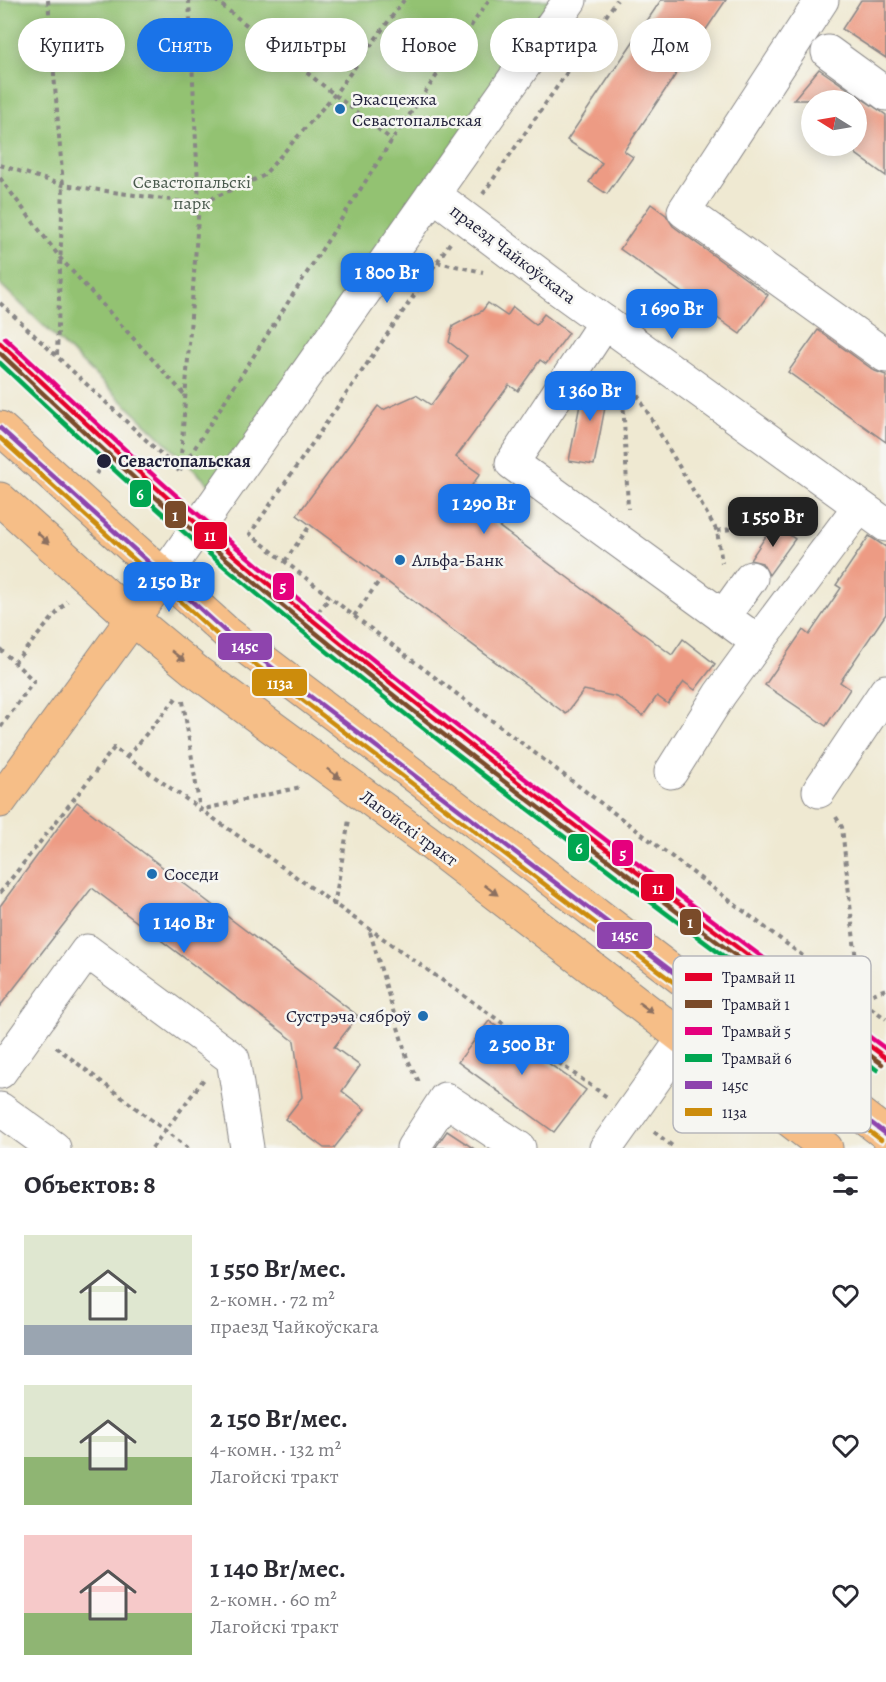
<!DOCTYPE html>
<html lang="ru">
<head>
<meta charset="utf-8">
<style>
	body { margin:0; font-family:Alegreya,serif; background:#f7f7f7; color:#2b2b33; height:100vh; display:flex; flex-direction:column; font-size:22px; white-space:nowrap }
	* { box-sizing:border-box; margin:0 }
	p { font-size:20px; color:#7c7c81 }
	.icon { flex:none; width:33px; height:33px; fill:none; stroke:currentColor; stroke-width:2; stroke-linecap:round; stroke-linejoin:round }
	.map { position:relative; height:1148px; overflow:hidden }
	.side { display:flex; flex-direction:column; background:#fff; flex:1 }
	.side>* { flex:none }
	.guide { position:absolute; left:18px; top:18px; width:850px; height:54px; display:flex; gap:12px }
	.needle { width:39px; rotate:281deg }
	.controls { position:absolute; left:801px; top:90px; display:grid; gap:12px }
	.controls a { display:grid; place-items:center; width:66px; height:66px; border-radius:50%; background:#fff; box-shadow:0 3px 15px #0003; font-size:30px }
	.price { position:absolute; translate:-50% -51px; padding:0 14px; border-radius:12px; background:#1a73e8; color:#fff; font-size:20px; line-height:39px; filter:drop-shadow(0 2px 3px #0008) }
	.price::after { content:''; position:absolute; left:50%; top:36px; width:18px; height:14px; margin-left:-9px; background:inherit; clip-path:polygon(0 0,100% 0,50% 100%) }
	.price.active { background:#222; color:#fff }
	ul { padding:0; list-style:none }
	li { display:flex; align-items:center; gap:18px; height:150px; padding:0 24px }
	li span { display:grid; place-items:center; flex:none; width:168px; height:120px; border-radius:0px; color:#555 }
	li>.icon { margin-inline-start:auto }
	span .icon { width:72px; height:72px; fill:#fffc; stroke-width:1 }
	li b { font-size:26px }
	h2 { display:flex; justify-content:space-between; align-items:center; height:72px; padding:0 24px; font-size:26px }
	.pill { padding:0 21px; border-radius:27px; background:#fff; box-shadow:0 3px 15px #0003; font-size:21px; line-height:54px }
	.pill.active { background:#1a73e8; color:#fff }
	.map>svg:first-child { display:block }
	.green { fill:#93c272; stroke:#5a7256; stroke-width:1.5 }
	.building { fill:#ed9b84 }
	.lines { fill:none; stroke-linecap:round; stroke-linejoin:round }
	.minor-casing { stroke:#888686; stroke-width:35 }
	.major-casing { stroke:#888686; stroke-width:35 }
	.path { stroke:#888686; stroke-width:4; stroke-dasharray:4.5 4.5; stroke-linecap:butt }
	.minor { stroke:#fff; stroke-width:33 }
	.major { stroke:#f6be87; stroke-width:33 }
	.bus-1-casing { stroke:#f6f6f2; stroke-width:9 }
	.bus-2-casing { stroke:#f6f6f2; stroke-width:9 }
	.bus-1 { stroke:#8e44ad; stroke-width:4.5 }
	.bus-2 { stroke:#cc8c0c; stroke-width:4.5 }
	.tram-1-casing { stroke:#f6f6f2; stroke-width:9 }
	.tram-2-casing { stroke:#f6f6f2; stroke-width:9 }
	.tram-3-casing { stroke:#f6f6f2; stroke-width:9 }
	.tram-4-casing { stroke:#f6f6f2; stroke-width:9 }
	.tram-1 { stroke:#e4002b; stroke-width:4.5 }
	.tram-2 { stroke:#7a4b2a; stroke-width:4.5 }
	.tram-3 { stroke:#e5007d; stroke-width:4.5 }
	.tram-4 { stroke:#00a651; stroke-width:4.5 }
	.oneway { fill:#8c7061 }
	.poi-dot { fill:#1f6fb2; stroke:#f6f6f2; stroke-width:2 }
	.stop-dot { fill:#22223b; stroke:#f6f6f2; stroke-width:2 }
	.labels { text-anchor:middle; stroke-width:5; stroke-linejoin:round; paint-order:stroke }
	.poi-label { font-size:18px; fill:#22223b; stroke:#f6f6f2; text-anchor:start }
	.park-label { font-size:18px; fill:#4a5a4e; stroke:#f6f6f2 }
	.street-label { font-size:18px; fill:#22223b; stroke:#f6f6f2 }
	.stop-label { font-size:18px; font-weight:bold; fill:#22223b; stroke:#f6f6f2; text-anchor:start }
	.key { fill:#f6f6f2; stroke:#b6b6bb; stroke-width:1.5 }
	.key-label { font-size:16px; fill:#22223b }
	.line-badge { stroke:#f6f6f2; stroke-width:2 }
	.badge-label { font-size:16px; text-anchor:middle; font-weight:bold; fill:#fff }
</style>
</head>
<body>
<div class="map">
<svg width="886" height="1148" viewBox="0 0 886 1148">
	<rect width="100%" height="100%" fill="#f6f6f2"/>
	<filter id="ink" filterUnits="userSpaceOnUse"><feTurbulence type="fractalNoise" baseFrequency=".0167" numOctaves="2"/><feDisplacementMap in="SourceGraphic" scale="12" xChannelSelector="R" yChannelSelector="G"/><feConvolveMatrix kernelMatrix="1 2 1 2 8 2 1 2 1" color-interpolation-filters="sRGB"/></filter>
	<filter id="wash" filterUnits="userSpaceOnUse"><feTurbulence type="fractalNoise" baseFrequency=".008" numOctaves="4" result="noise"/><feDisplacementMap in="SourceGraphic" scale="24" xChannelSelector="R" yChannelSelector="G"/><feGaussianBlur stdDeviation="1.35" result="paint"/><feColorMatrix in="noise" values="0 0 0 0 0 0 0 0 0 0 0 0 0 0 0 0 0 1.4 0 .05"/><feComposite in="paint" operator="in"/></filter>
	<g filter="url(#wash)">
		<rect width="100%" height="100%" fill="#efe9d2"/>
		<!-- green -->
		<polygon class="green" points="0,0 567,0 215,490 0,284"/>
		<g id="blocks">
			<!-- building -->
			<g class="building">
				<polygon points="661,0 726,0 624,151 633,157 607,194 589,182 602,163 567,140"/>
				<polygon points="861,0 886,0 886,58 842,29"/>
				<polygon points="819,69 886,115 886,176 856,154 856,100 793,100"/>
				<polygon points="651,204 666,215 673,226 768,295 740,334 620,249"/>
				<polygon points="488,303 507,316 513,307 536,325 544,314 569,333 546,364 540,360 518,391 509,385 456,457 480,474 472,485 492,500 482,514 672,655 683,639 715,664 695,690 684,682 668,704 657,696 643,716 617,697 584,690 566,714 297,515 378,406 383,410 416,395 431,405 467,356 449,342 453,326 482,311"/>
				<polygon points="818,330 875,371 886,375 886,442 788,372"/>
				<polygon points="591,377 610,381 594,465 569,461 583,389"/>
				<polygon points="774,524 795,539 769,575 762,563 750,560"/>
				<polygon points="869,536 886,547 886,614 840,682 850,689 826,726 765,685 803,630 809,635 841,588 836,585"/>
				<polygon points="77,802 358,1016 334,1047 360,1066 342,1091 365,1109 334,1148 324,1148 285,1119 302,1097 294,1041 92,888 0,1006 0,906"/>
				<polygon points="489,1021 586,1090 554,1132 458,1062"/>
				<polygon points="447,1131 473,1148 435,1148"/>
			</g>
		</g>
	</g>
	<g filter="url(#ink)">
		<use href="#blocks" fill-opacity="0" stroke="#888686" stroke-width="1.5"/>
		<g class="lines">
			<!-- minor casing -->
			<g class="minor-casing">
				<g id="minor">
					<polyline points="822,0 684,211 886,356"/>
					<polyline points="828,52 886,94"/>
					<polyline points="433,194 552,284 886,525"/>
					<polyline points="605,322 512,463 758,642 859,507"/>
					<polyline points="163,577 570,0"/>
					<polyline points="723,617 751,578"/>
					<polyline points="671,772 720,694 758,642"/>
					<polyline points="819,791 886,691"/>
					<polyline points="0,1072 87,951 233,1059 247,1148"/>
					<polyline points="0,1109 54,1148"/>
					<polyline points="413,1148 445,1099 519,1148"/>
					<polyline points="606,1148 684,1038"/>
				</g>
			</g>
			<!-- major casing -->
			<g class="major-casing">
				<g id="major">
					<polyline points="0,428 227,633 886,1134"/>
					<polyline points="0,499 133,619 197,672 427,841 826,1148"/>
					<polyline points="0,801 163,577"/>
				</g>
			</g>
			<!-- path -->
			<g class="path">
				<polyline points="48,0 63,185 57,355"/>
				<polyline points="215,0 392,140"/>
				<polyline points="0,165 63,185 199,204 263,176 335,94 404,0"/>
				<polyline points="0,178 61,259 185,395"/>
				<polyline points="483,194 617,0"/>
				<polyline points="450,243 250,534 354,616 886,1019"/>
				<polyline points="437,262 483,272"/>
				<polyline points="0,303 179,471"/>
				<polyline points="622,373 628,509"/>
				<polyline points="628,379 717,531 722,563"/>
				<polyline points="180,471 392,140 489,0"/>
				<polyline points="180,471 199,204 189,0"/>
				<polyline points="96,474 105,460"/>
				<polyline points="717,531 813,517"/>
				<polyline points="285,561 311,524"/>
				<polyline points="354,616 382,577"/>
				<polyline points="313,619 330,597"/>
				<polyline points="0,649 34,681 0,728"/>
				<polyline points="14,663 67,601"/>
				<polyline points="183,701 200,810 301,787"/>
				<polyline points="127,757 178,696"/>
				<polyline points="836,817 842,827 860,999 886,989"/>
				<polyline points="0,893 114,748 607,1097"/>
				<polyline points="334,906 349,820"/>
				<polyline points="370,932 407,1058 420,1084"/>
				<polyline points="56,1047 188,1148"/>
				<polyline points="654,1132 675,1148"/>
				<polyline points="152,1148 204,1079"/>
			</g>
			<!-- minor -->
			<use href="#minor" class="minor"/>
			<!-- major -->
			<use href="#major" class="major"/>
			<!-- bus-1 casing -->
			<g class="bus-1-casing">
				<polyline id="bus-1" points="0,428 227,633 886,1134"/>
			</g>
			<!-- bus-2 casing -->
			<g class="bus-2-casing">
				<polyline id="bus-2" points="0,438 222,639 881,1140"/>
			</g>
			<!-- bus-1 -->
			<use href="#bus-1" class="bus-1"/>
			<!-- bus-2 -->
			<use href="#bus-2" class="bus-2"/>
			<!-- tram-1 casing -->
			<g class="tram-1-casing">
				<path id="tram-1" d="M0,343C67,405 133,469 203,529C422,716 655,886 886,1058"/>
			</g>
			<!-- tram-2 casing -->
			<g class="tram-2-casing">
				<path id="tram-2" d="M0,353C65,414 130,476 197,534C417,722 650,892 882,1064"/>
			</g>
			<!-- tram-3 casing -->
			<g class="tram-3-casing">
				<path id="tram-3" d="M5,338C72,400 137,463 207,522C424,709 656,878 886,1049"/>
			</g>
			<!-- tram-4 casing -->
			<g class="tram-4-casing">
				<path id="tram-4" d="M0,363C64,423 126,483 192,539C411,727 645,898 877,1070"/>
			</g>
			<!-- tram-1 -->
			<use href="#tram-1" class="tram-1"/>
			<!-- tram-2 -->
			<use href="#tram-2" class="tram-2"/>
			<!-- tram-3 -->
			<use href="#tram-3" class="tram-3"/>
			<!-- tram-4 -->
			<use href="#tram-4" class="tram-4"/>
		</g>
		<!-- one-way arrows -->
		<defs><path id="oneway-solid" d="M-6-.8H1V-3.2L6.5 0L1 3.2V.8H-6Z" transform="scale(1.5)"/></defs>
		<g class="oneway">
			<use href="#oneway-solid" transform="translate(43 538) rotate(42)"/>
			<use href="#oneway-solid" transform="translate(178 656) rotate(39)"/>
			<use href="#oneway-solid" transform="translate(334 774) rotate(37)"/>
			<use href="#oneway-solid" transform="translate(491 890) rotate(37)"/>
			<use href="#oneway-solid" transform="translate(646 1008) rotate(37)"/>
		</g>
	</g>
	<!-- markers -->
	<g class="poi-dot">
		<circle cx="340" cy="109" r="6"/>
		<circle cx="400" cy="560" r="6"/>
		<circle cx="152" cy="874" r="6"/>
		<circle cx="423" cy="1016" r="6"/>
	</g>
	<circle class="stop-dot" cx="104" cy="461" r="8"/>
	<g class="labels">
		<!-- poi labels -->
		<g class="poi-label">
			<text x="352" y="105">Экасцежка<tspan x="352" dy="21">Севастопальская</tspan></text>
			<text x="412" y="566">Альфа-Банк</text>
			<text x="164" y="880">Соседи</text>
			<text x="411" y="1022" text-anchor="end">Сустрэча сяброў</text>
		</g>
		<!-- park labels -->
		<g class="park-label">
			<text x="192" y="188">Севастопальскі<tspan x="192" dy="21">парк</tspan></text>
		</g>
		<!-- street labels -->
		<g class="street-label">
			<text transform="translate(513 254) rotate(37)" y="6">праезд Чайкоўскага</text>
			<text transform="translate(409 828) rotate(36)" y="6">Лагойскі тракт</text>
		</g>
		<!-- stop labels -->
		<g class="stop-label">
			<text x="118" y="467">Севастопальская</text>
		</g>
	</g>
	<!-- legend -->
	<rect x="673" y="956" width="198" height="177" rx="9" class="key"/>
	<rect x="685" y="973" width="27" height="8" fill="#e4002b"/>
	<rect x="685" y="1000" width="27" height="8" fill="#7a4b2a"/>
	<rect x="685" y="1027" width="27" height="8" fill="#e5007d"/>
	<rect x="685" y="1054" width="27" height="8" fill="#00a651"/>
	<rect x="685" y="1081" width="27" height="8" fill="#8e44ad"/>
	<rect x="685" y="1108" width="27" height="8" fill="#cc8c0c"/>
	<g class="key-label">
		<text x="722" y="983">Трамвай 11</text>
		<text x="722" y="1010">Трамвай 1</text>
		<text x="722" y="1037">Трамвай 5</text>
		<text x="722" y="1064">Трамвай 6</text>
		<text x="722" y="1091">145с</text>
		<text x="722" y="1118">113а</text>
	</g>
	<g class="line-badge">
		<rect x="129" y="479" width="23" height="29" rx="6" fill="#00a651"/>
		<rect x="164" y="500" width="23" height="29" rx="6" fill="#7a4b2a"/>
		<rect x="193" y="521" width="35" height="29" rx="6" fill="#e4002b"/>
		<rect x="272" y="572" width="23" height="29" rx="6" fill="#e5007d"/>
		<rect x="217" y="632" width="56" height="29" rx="6" fill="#8e44ad"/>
		<rect x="251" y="668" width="57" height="29" rx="6" fill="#cc8c0c"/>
		<rect x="567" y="833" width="23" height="29" rx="6" fill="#00a651"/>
		<rect x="611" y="839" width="23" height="28" rx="6" fill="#e5007d"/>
		<rect x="640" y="873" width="35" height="29" rx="6" fill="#e4002b"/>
		<rect x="679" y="908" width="23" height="28" rx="6" fill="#7a4b2a"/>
		<rect x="596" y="921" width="57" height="29" rx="6" fill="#8e44ad"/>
	</g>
	<g class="badge-label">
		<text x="140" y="500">6</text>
		<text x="175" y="521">1</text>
		<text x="210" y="541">11</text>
		<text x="283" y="592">5</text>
		<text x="245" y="652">145с</text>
		<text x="280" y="689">113а</text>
		<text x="579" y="854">6</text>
		<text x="623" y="859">5</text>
		<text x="658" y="894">11</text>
		<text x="690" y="928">1</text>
		<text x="625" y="941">145с</text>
	</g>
</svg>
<div class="controls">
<a><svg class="needle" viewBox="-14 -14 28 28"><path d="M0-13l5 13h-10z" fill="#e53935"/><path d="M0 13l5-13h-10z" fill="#7c7c81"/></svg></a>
</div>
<b class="price" style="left:387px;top:304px">1 800 Br</b>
<b class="price" style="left:672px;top:340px">1 690 Br</b>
<b class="price" style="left:590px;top:422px">1 360 Br</b>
<b class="price" style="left:484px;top:535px">1 290 Br</b>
<b class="price active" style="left:773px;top:548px">1 550 Br</b>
<b class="price" style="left:169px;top:613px">2 150 Br</b>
<b class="price" style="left:184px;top:954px">1 140 Br</b>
<b class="price" style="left:522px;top:1076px">2 500 Br</b>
<div class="guide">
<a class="pill">Купить</a>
<a class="pill active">Снять</a>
<a class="pill">Фильтры</a>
<a class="pill">Новое</a>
<a class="pill">Квартира</a>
<a class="pill">Дом</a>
</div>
</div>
<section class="side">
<h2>Объектов: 8<svg class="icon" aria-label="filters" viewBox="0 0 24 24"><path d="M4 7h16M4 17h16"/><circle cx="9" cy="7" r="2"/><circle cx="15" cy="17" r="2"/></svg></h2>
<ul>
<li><span style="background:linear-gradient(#dfe7d0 75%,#9aa5b1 0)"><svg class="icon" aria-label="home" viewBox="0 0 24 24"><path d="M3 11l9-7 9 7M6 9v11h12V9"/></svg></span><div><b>1 550 Br/мес.</b><p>2-комн. · 72 m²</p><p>праезд Чайкоўскага</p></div><svg class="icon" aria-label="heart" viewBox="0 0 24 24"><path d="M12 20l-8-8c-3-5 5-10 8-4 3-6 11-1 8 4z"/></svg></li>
<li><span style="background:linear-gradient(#dfe7d0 60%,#8fb573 0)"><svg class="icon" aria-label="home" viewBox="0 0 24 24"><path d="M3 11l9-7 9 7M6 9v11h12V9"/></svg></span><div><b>2 150 Br/мес.</b><p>4-комн. · 132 m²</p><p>Лагойскі тракт</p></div><svg class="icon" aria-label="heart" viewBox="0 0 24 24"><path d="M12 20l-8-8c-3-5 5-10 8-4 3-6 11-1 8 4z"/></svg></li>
<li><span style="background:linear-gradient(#f6c9c9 65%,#8fb573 0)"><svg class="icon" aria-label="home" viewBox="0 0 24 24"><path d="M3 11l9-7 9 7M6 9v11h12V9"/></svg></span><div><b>1 140 Br/мес.</b><p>2-комн. · 60 m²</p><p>Лагойскі тракт</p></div><svg class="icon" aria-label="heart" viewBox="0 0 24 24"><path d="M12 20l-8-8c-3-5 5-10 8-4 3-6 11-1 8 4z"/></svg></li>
</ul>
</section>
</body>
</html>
